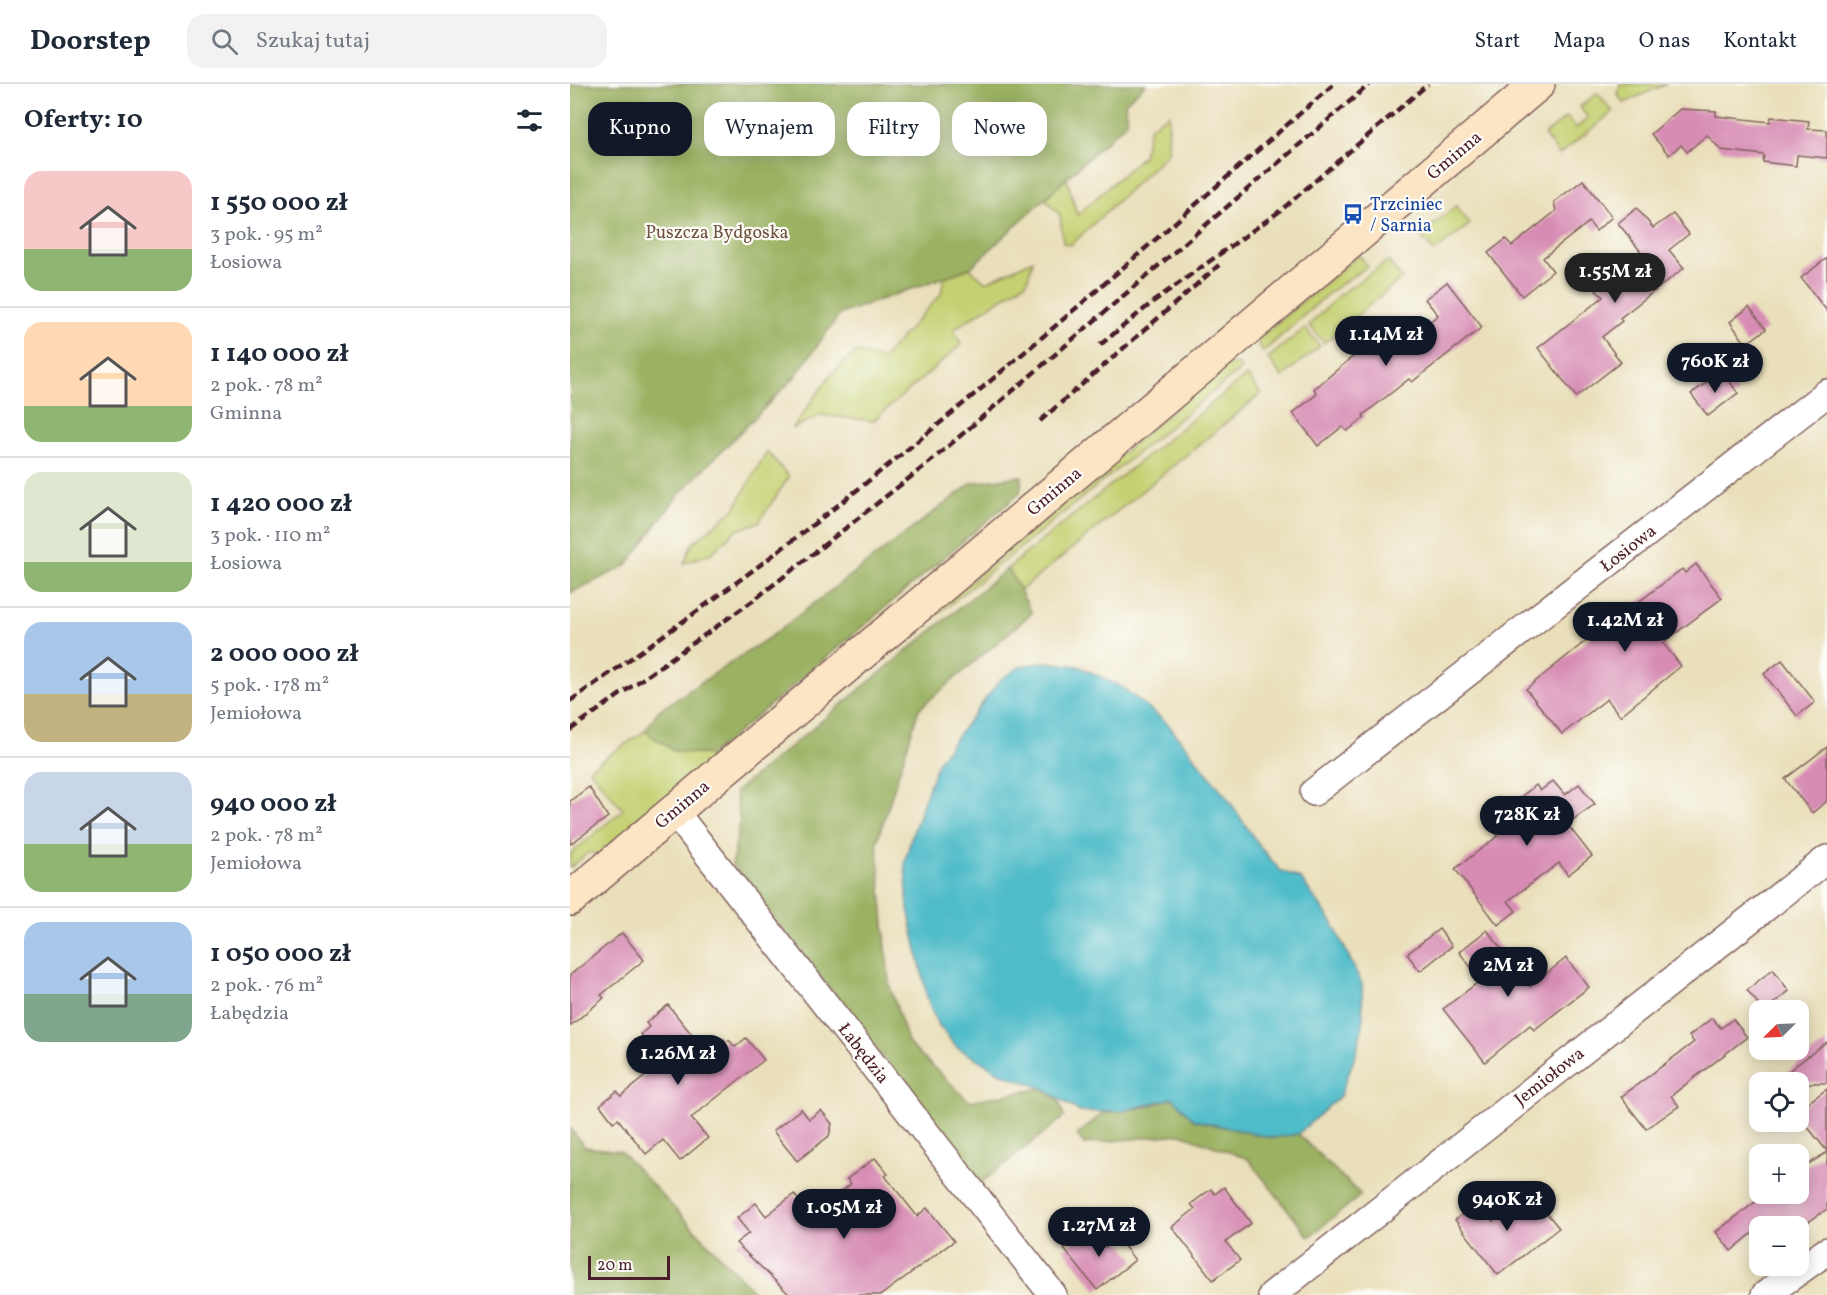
<!DOCTYPE html>
<html lang="pl">
<head>
<meta charset="utf-8">
<style>
	body { margin:0; font-family:Vollkorn,serif; background:#f2f2f3; color:#1f2937; height:100vh; display:flex; flex-direction:column; font-size:22px; white-space:nowrap }
	* { box-sizing:border-box; margin:0 }
	p { font-size:20px; color:#747a83 }
	.icon { flex:none; width:33px; height:33px; fill:none; stroke:currentColor; stroke-width:2; stroke-linecap:round; stroke-linejoin:round }
	.map { position:relative; flex:1; overflow:hidden }
	.sheet { display:flex; flex-direction:column; background:#fff; width:570px }
	.sheet>* { flex:none }
	.banner { position:absolute; left:18px; top:18px; width:570px; height:54px; display:flex; gap:12px }
	.needle { width:39px; rotate:246deg }
	.buttons { position:absolute; left:1179px; top:916px; display:grid; gap:12px }
	.buttons a { display:grid; place-items:center; width:60px; height:60px; border-radius:12px; background:#fff; box-shadow:0 3px 15px #0003; font-size:30px }
	.scale { position:absolute; left:18px; bottom:15px; width:82px; box-sizing:border-box; padding-left:6px; border:3px solid #4a1f2b; border-top:0; font-size:16px; line-height:21px; white-space:nowrap; color:#4a1f2b; -webkit-text-stroke:4px #fdfcf7; paint-order:stroke }
	.price { position:absolute; translate:-50% -51px; padding:0 14px; border-radius:21px; background:#111827; color:#fff; font-size:20px; line-height:39px; filter:drop-shadow(0 2px 3px #0008) }
	.price::after { content:''; position:absolute; left:50%; top:36px; width:18px; height:14px; margin-left:-9px; background:inherit; clip-path:polygon(0 0,100% 0,50% 100%) }
	.price.active { background:#222; color:#fff }
	ul { padding:0; list-style:none }
	li { display:flex; align-items:center; gap:18px; height:150px; padding:0 24px }
	li+li { border-top:2px solid #e0e1e3 }
	li span { display:grid; place-items:center; flex:none; width:168px; height:120px; border-radius:18px; color:#555 }
	li>.icon { margin-inline-start:auto }
	span .icon { width:72px; height:72px; fill:#fffc; stroke-width:1 }
	li b { font-size:26px }
	h2 { display:flex; justify-content:space-between; align-items:center; height:72px; padding:0 24px; font-size:26px }
	.chip { padding:0 21px; border-radius:18px; background:#fff; box-shadow:0 3px 15px #0003; font-size:21px; line-height:54px }
	.chip.active { background:#111827; color:#fff }
	header { display:flex; align-items:center; gap:36px; box-sizing:border-box; height:84px; padding:0 30px; background:#fff; border-bottom:2px solid #e0e1e3 }
	header strong { font-size:28px }
	nav { display:flex; gap:33px; margin-inline-start:auto; font-size:21px }
	.search { width:420px; height:54px; background:#f2f2f3; display:flex; align-items:center; gap:15px; box-sizing:border-box; padding:0 21px; border-radius:18px; color:#747a83; font-size:22px }
	main { display:flex; flex:1; min-height:0 }
	.map>svg:first-child { display:block }
	.green { fill:#c4d071; stroke:#87784e; stroke-width:1.5 }
	.forest { fill:#9bb263; stroke:#726847; stroke-width:1.5 }
	.water { fill:#4fbcc9; stroke:#4c6e7a; stroke-width:1.5 }
	.building { fill:#d78cb4 }
	.lines { fill:none; stroke-linecap:round; stroke-linejoin:round }
	.street-casing { stroke:#82625d; stroke-width:30 }
	.secondary-casing { stroke:#82625d; stroke-width:36 }
	.street { stroke:#fff; stroke-width:27 }
	.secondary { stroke:#fce5c4; stroke-width:33 }
	.rail { stroke:#4a1f2b; stroke-width:4.5; stroke-dasharray:9 4.5; stroke-linecap:butt }
	.labels { text-anchor:middle; stroke-width:4.5; stroke-linejoin:round; paint-order:stroke }
	.street-label { font-size:18px; fill:#4a1f2b; stroke:#fdfcf7 }
	.transit-label { font-size:18px; fill:#164399; stroke:#fdfcf7; text-anchor:start }
	.park-label { font-size:18px; fill:#6f5440; stroke:#fdfcf7 }
</style>
</head>
<body>
<header>
<strong>Doorstep</strong>
<div class="search"><svg class="icon" aria-label="search" viewBox="0 0 24 24"><circle cx="10" cy="10" r="6"/><path d="M15 15l6 6"/></svg>Szukaj tutaj</div>
<nav><a>Start</a><a>Mapa</a><a>O nas</a><a>Kontakt</a></nav>
</header>
<main>
<section class="sheet">
<h2>Oferty: 10<svg class="icon" aria-label="filters" viewBox="0 0 24 24"><path d="M4 7h16M4 17h16"/><circle cx="9" cy="7" r="2"/><circle cx="15" cy="17" r="2"/></svg></h2>
<ul>
<li><span style="background:linear-gradient(#f6c9c9 65%,#8fb573 0)"><svg class="icon" aria-label="home" viewBox="0 0 24 24"><path d="M3 11l9-7 9 7M6 9v11h12V9"/></svg></span><div><b>1 550 000 zł</b><p>3 pok. · 95 m²</p><p>Łosiowa</p></div></li>
<li><span style="background:linear-gradient(#ffd9b3 70%,#8fb573 0)"><svg class="icon" aria-label="home" viewBox="0 0 24 24"><path d="M3 11l9-7 9 7M6 9v11h12V9"/></svg></span><div><b>1 140 000 zł</b><p>2 pok. · 78 m²</p><p>Gminna</p></div></li>
<li><span style="background:linear-gradient(#dfe7d0 75%,#8fb573 0)"><svg class="icon" aria-label="home" viewBox="0 0 24 24"><path d="M3 11l9-7 9 7M6 9v11h12V9"/></svg></span><div><b>1 420 000 zł</b><p>3 pok. · 110 m²</p><p>Łosiowa</p></div></li>
<li><span style="background:linear-gradient(#a9c7e8 60%,#c2b280 0)"><svg class="icon" aria-label="home" viewBox="0 0 24 24"><path d="M3 11l9-7 9 7M6 9v11h12V9"/></svg></span><div><b>2 000 000 zł</b><p>5 pok. · 178 m²</p><p>Jemiołowa</p></div></li>
<li><span style="background:linear-gradient(#c9d6e8 60%,#8fb573 0)"><svg class="icon" aria-label="home" viewBox="0 0 24 24"><path d="M3 11l9-7 9 7M6 9v11h12V9"/></svg></span><div><b>940 000 zł</b><p>2 pok. · 78 m²</p><p>Jemiołowa</p></div></li>
<li><span style="background:linear-gradient(#a9c7e8 60%,#7fa58c 0)"><svg class="icon" aria-label="home" viewBox="0 0 24 24"><path d="M3 11l9-7 9 7M6 9v11h12V9"/></svg></span><div><b>1 050 000 zł</b><p>2 pok. · 76 m²</p><p>Łabędzia</p></div></li>
</ul>
</section>
<div class="map">
<svg width="1257" height="1211" viewBox="0 0 1257 1211">
	<rect width="100%" height="100%" fill="#fdfcf7"/>
	<filter id="ink" filterUnits="userSpaceOnUse"><feTurbulence type="fractalNoise" baseFrequency=".0167" numOctaves="2"/><feDisplacementMap in="SourceGraphic" scale="12" xChannelSelector="R" yChannelSelector="G"/><feConvolveMatrix kernelMatrix="1 2 1 2 8 2 1 2 1" color-interpolation-filters="sRGB"/></filter>
	<filter id="wash" filterUnits="userSpaceOnUse"><feTurbulence type="fractalNoise" baseFrequency=".008" numOctaves="4" result="noise"/><feDisplacementMap in="SourceGraphic" scale="24" xChannelSelector="R" yChannelSelector="G"/><feGaussianBlur stdDeviation="1.35" result="paint"/><feColorMatrix in="noise" values="0 0 0 0 0 0 0 0 0 0 0 0 0 0 0 0 0 1.4 0 .05"/><feComposite in="paint" operator="in"/></filter>
	<g filter="url(#wash)">
		<rect width="100%" height="100%" fill="#e9dfba"/>
		<!-- green -->
		<g class="green">
			<polygon points="1050,0 1096,0 1054,19 1048,11"/>
			<polygon points="1027,9 1043,28 989,71 974,51 997,33 1006,44 1018,34 1010,23"/>
			<polygon points="599,30 598,69 501,161 493,159 490,131 475,115 497,94 507,131 573,72 580,43"/>
			<polygon points="886,122 900,140 864,168 850,151"/>
			<polygon points="789,171 798,182 761,207 693,268 686,256"/>
			<polygon points="463,176 457,198 384,245 391,261 303,337 251,331 222,345 262,289 286,268 312,275 371,210 374,193 400,184 416,198"/>
			<polygon points="818,177 832,194 754,259 739,241 769,211"/>
			<polygon points="735,244 750,262 712,293 698,274"/>
			<polygon points="668,279 671,285 247,628 656,281"/>
			<polygon points="677,291 691,310 450,507 438,484"/>
			<polygon points="197,367 219,393 189,438 165,447 142,469 114,479 122,460 164,425"/>
			<polygon points="75,647 104,667 141,671 137,681 30,774 25,769 18,769 0,784 0,770 53,726 19,685"/>
		</g>
		<!-- forest -->
		<g class="forest">
			<polygon points="0,0 576,0 555,19 557,38 400,184 270,230 224,294 110,409 56,482 0,509"/>
			<polygon points="452,392 450,409 141,671 104,667 75,647 88,627 200,553 402,399"/>
			<polygon points="438,484 462,529 349,625 307,758 319,900 339,960 399,1017 472,1004 489,1017 494,1033 411,1099 162,780 170,738 165,708"/>
			<polygon points="603,1014 624,1036 703,1054 728,1050 791,1111 739,1153 678,1075 611,1050 514,1060 507,1051 533,1029 576,1023"/>
			<polygon points="0,1044 15,1063 50,1067 187,1211 0,1211"/>
		</g>
		<!-- water -->
		<polygon class="water" points="475,578 508,582 529,592 553,604 597,639 658,715 690,763 710,786 731,795 762,838 792,900 793,941 786,970 770,1012 728,1050 703,1054 624,1036 603,1014 553,1027 510,1028 472,1004 431,989 386,963 367,939 358,917 338,825 335,778 341,754 368,677 430,596 451,582"/>
		<g id="blocks">
			<!-- building -->
			<g class="building">
				<polygon points="1110,25 1146,27 1146,32 1200,38 1201,33 1239,37 1238,45 1257,46 1257,74 1227,71 1226,82 1193,78 1194,71 1151,66 1137,51 1117,68 1111,61 1099,71 1081,50"/>
				<polygon points="1013,96 1042,133 1026,147 1019,138 973,174 983,187 952,212 918,169 936,155 942,162 986,127 984,118"/>
				<polygon points="1067,124 1083,144 1103,130 1119,150 1099,166 1114,184 1050,234 1052,237 1032,253 1051,278 1006,313 968,264 1033,213 1026,206 1072,169 1048,139"/>
				<polygon points="1257,174 1257,227 1231,194"/>
				<polygon points="877,198 912,243 842,298 839,295 793,331 795,333 777,347 772,343 748,362 723,329 747,310 744,305 821,241 835,258 868,231 855,215"/>
				<polygon points="1179,223 1196,245 1176,260 1160,238"/>
				<polygon points="1152,287 1168,309 1138,332 1121,310"/>
				<polygon points="1126,480 1152,514 1093,559 1111,582 1050,632 1037,615 992,650 956,605 1053,527 1054,529 1112,485 1115,489"/>
				<polygon points="1212,576 1245,618 1227,632 1194,590"/>
				<polygon points="1257,663 1257,717 1242,729 1215,695"/>
				<polygon points="983,697 995,711 1009,700 1025,720 997,740 1022,772 998,791 989,779 938,817 946,827 928,841 885,785 928,752 917,739 966,701 970,707"/>
				<polygon points="19,703 38,733 0,760 0,717"/>
				<polygon points="869,845 882,862 850,887 837,870"/>
				<polygon points="917,846 960,903 996,874 1019,903 964,946 960,941 915,978 873,925 911,896 889,868"/>
				<polygon points="52,849 74,876 31,911 34,914 0,942 0,891"/>
				<polygon points="1203,885 1219,907 1194,927 1177,906"/>
				<polygon points="98,921 136,968 154,955 156,958 159,956 165,963 176,954 194,976 121,1034 138,1054 110,1077 93,1056 76,1070 48,1035 43,1038 30,1021 47,1007 51,1012 91,979 71,950 79,943 76,939"/>
				<polygon points="1142,934 1151,944 1163,935 1177,953 1101,1012 1109,1022 1076,1045 1051,1013 1124,958 1119,952"/>
				<polygon points="1257,958 1257,999 1203,999 1233,976"/>
				<polygon points="1257,1005 1257,1067 1228,1031 1228,1026"/>
				<polygon points="231,1025 239,1035 251,1026 262,1040 259,1052 227,1077 203,1047"/>
				<polygon points="1257,1068 1257,1125 1231,1143 1190,1143 1161,1167 1146,1148 1196,1110 1228,1110 1228,1087"/>
				<polygon points="305,1074 318,1090 315,1092 347,1132 357,1124 384,1157 311,1211 220,1211 166,1159 179,1149 167,1134 186,1119 196,1132 224,1110 240,1132 281,1100 277,1095"/>
				<polygon points="654,1103 681,1139 656,1158 670,1176 643,1196 602,1143 625,1125 621,1120 641,1105 645,1110"/>
				<polygon points="951,1113 962,1118 969,1127 975,1127 989,1144 928,1191 885,1136 908,1118 923,1137"/>
				<polygon points="520,1145 535,1163 547,1153 565,1176 527,1206 494,1165"/>
			</g>
		</g>
	</g>
	<g filter="url(#ink)">
		<use href="#blocks" fill-opacity="0" stroke="#82625d" stroke-width="1.5"/>
		<g class="lines">
			<!-- street casing -->
			<g class="street-casing">
				<g id="street">
					<polyline points="744,708 1257,309"/>
					<polyline points="104,727 483,1211"/>
					<polyline points="702,1211 1257,775"/>
					<polyline points="1195,1211 1257,1167"/>
				</g>
			</g>
			<!-- secondary casing -->
			<g class="secondary-casing">
				<polyline id="secondary" points="0,815 968,0"/>
			</g>
			<!-- street -->
			<use href="#street" class="street"/>
			<!-- secondary -->
			<use href="#secondary" class="secondary"/>
			<!-- rail -->
			<g class="rail">
				<polyline points="530,261 584,217 710,127 858,0"/>
				<polyline points="470,337 649,181"/>
				<path d="M0,617C89,555 178,492 263,425C435,290 599,143 764,0"/>
				<polyline points="0,646 184,516 361,377 800,0"/>
			</g>
		</g>
	</g>
	<!-- icons -->
	<defs>
		<g id="bus-bare" transform="scale(1.62)"><path d="M-5-6H5V4H4V6H2V4H-2V6H-4V4H-5ZM-3.5-4V0h7V-4ZM-3.5 1.2v1.5H-2V1.2ZM2 1.2v1.5H3.5V1.2Z" fill="#1a4fb4" stroke="#fdfcf7" stroke-width="2.5" paint-order="stroke"/></g>
	</defs>
	<g fill-rule="evenodd">
		<use href="#bus-bare" x="783" y="130"/>
	</g>
	<g class="labels">
		<!-- street labels -->
		<g class="street-label">
			<text transform="translate(884 71) rotate(-40)" y="6">Gminna</text>
			<text transform="translate(484 407) rotate(-40)" y="6">Gminna</text>
			<text transform="translate(1058 464) rotate(-38)" y="6">Łosiowa</text>
			<text transform="translate(112 720) rotate(-40)" y="6">Gminna</text>
			<text transform="translate(294 969) rotate(52)" y="6">Łabędzia</text>
			<text transform="translate(979 992) rotate(-38)" y="6">Jemiołowa</text>
		</g>
		<!-- transit labels -->
		<g class="transit-label">
			<text x="800" y="126">Trzciniec<tspan x="800" dy="21">/ Sarnia</tspan></text>
		</g>
		<!-- park labels -->
		<g class="park-label">
			<text x="147" y="154">Puszcza Bydgoska</text>
		</g>
	</g>
</svg>
<div class="buttons">
<a><svg class="needle" viewBox="-14 -14 28 28"><path d="M0-13l5 13h-10z" fill="#e53935"/><path d="M0 13l5-13h-10z" fill="#747a83"/></svg></a>
<a><svg class="icon" aria-label="locate" viewBox="0 0 24 24"><circle cx="12" cy="12" r="6"/><path d="M12 2v4M12 18v4M2 12h4M18 12h4"/></svg></a>
<a>+</a>
<a>−</a>
</div>
<div class="scale">20 m</div>
<b class="price active" style="left:1045px;top:220px">1.55M zł</b>
<b class="price" style="left:816px;top:283px">1.14M zł</b>
<b class="price" style="left:1145px;top:310px">760K zł</b>
<b class="price" style="left:1055px;top:569px">1.42M zł</b>
<b class="price" style="left:957px;top:763px">728K zł</b>
<b class="price" style="left:938px;top:914px">2M zł</b>
<b class="price" style="left:108px;top:1002px">1.26M zł</b>
<b class="price" style="left:937px;top:1148px">940K zł</b>
<b class="price" style="left:274px;top:1156px">1.05M zł</b>
<b class="price" style="left:529px;top:1174px">1.27M zł</b>
<div class="banner">
<a class="chip active">Kupno</a>
<a class="chip">Wynajem</a>
<a class="chip">Filtry</a>
<a class="chip">Nowe</a>
</div>
</div>
</main>
</body>
</html>
